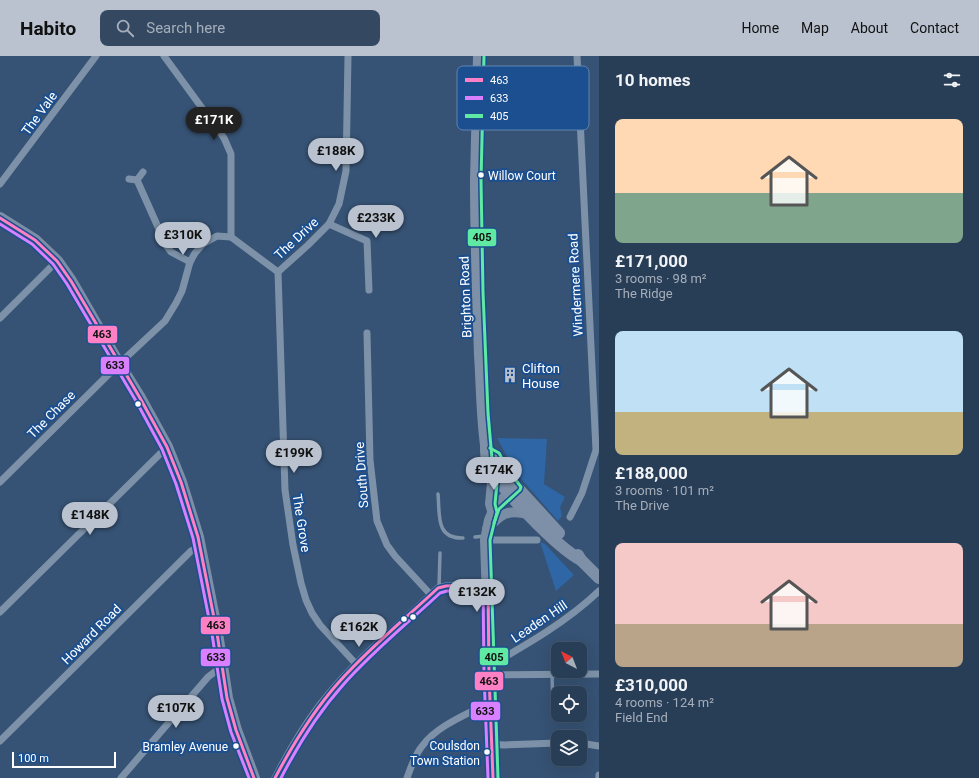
<!DOCTYPE html>
<html lang="en">
<head>
<meta charset="utf-8">
<style>
	body { margin:0; font-family:Roboto,sans-serif; background:#344961; color:#f1f3f6; height:100vh; display:flex; flex-direction:column; font-size:15px; white-space:nowrap }
	* { box-sizing:border-box; margin:0 }
	p { font-size:13px; color:#a5aeba }
	.icon { flex:none; width:22px; height:22px; fill:none; stroke:currentColor; stroke-width:2; stroke-linecap:round; stroke-linejoin:round }
	.map { position:relative; flex:1; overflow:hidden }
	.sheet { display:flex; flex-direction:column; background:#283e57; width:380px }
	.sheet>* { flex:none }
	.needle { width:26px; rotate:318deg }
	.fabs { position:absolute; left:551px; top:586px; display:grid; gap:8px }
	.fabs a { display:grid; place-items:center; width:36px; height:36px; border-radius:8px; background:#283e57; box-shadow:0 4px 16px #0002,0 0 0 1px #44576d; font-size:20px }
	.scale { position:absolute; left:12px; bottom:10px; width:104px; box-sizing:border-box; padding-left:4px; border:2px solid #fff; border-top:0; font-size:11px; line-height:14px; white-space:nowrap; color:#fff; -webkit-text-stroke:3px #1b4f8f; paint-order:stroke }
	.price { position:absolute; translate:-50% -34px; padding:0 9px; border-radius:14px; background:#b9c2ce; color:#111; font-size:13px; line-height:26px; filter:drop-shadow(0 1px 2px #0008) }
	.price::after { content:''; position:absolute; left:50%; top:24px; width:12px; height:9px; margin-left:-6px; background:inherit; clip-path:polygon(0 0,100% 0,50% 100%) }
	.price.current { background:#222; color:#fff }
	ul { padding:0; list-style:none }
	li { display:grid; align-content:center; gap:8px; height:212px; padding:0 16px }
	li span { display:grid; place-items:center; height:124px; border-radius:8px; color:#555 }
	li>.icon { margin-inline-start:auto }
	span .icon { width:72px; height:72px; fill:#fffc; stroke-width:1 }
	li b { font-size:17px }
	h2 { display:flex; justify-content:space-between; align-items:center; height:48px; padding:0 16px; font-size:17px }
	header { display:flex; align-items:center; gap:24px; box-sizing:border-box; height:56px; padding:0 20px; background:#b9c2ce; color:#111 }
	header strong { font-size:19px }
	nav { display:flex; gap:22px; margin-inline-start:auto; font-size:14px }
	.search { width:280px; height:36px; background:#344961; display:flex; align-items:center; gap:10px; box-sizing:border-box; padding:0 14px; border-radius:8px; color:#a5aeba; font-size:15px }
	main { display:flex; flex:1; min-height:0 }
	.map>svg:first-child { display:block }
	.green { fill:#2f66a5 }
	.lines { fill:none; stroke-linecap:round; stroke-linejoin:round }
	.service { stroke:#7d92a8; stroke-width:3.5 }
	.minor { stroke:#7d92a8; stroke-width:7 }
	.secondary { stroke:#798da4; stroke-width:10 }
	.primary { stroke:#7d8ea7; stroke-width:12 }
	.trunk { stroke:#7e90a7; stroke-width:12 }
	.bus-1-casing { stroke:#1b4f8f; stroke-width:6 }
	.bus-2-casing { stroke:#1b4f8f; stroke-width:6 }
	.bus-3-casing { stroke:#1b4f8f; stroke-width:6 }
	.bus-1 { stroke:#ff80c5; stroke-width:3 }
	.bus-2 { stroke:#d880ff; stroke-width:3 }
	.bus-3 { stroke:#60e9a3; stroke-width:3 }
	.bus-dot { fill:#fff; stroke:#1b4f8f; stroke-width:1.5 }
	.labels { text-anchor:middle; stroke-width:4; stroke-linejoin:round; paint-order:stroke }
	.bus-label { font-size:12px; fill:#fff; stroke:#1b4f8f; text-anchor:end }
	.street-label { font-size:13px; fill:#fff; stroke:#1b4f8f }
	.poi-label { font-size:13px; fill:#fff; stroke:#1b4f8f; text-anchor:start }
	.key { fill:#1b4f8f; stroke:#5f84b1; stroke-width:1 }
	.key-label { font-size:11px; fill:#fff }
	.line-badge { stroke:#1b4f8f; stroke-width:1.5 }
	.pale-badge-label { font-size:11px; text-anchor:middle; font-weight:bold; fill:#111 }
</style>
</head>
<body>
<header>
<strong>Habito</strong>
<div class="search"><svg class="icon" aria-label="search" viewBox="0 0 24 24"><circle cx="10" cy="10" r="6"/><path d="M15 15l6 6"/></svg>Search here</div>
<nav><a>Home</a><a>Map</a><a>About</a><a>Contact</a></nav>
</header>
<main>
<div class="map">
<svg width="599" height="722" viewBox="0 0 599 722">
	<rect width="100%" height="100%" fill="#365274"/>
	<!-- green -->
	<g class="green">
		<polygon points="497,382 547,383 544,428 565,441 560,451 562,460 558,465 516,417"/>
		<polygon points="540,486 545,488 574,519 556,535"/>
	</g>
	<g class="lines">
		<!-- service -->
		<g class="service">
			<path d="M438,438C440,458 435,483 463,482"/>
			<polyline points="475,481 485,480"/>
			<polyline points="439,531 440,497"/>
			<polyline points="552,618 553,657 558,658"/>
		</g>
		<!-- minor -->
		<g class="minor">
			<polyline points="164,0 224,82 231,98 231,181"/>
			<polyline points="129,123 137,124 143,116"/>
			<polyline points="137,124 166,189 171,196 190,206"/>
			<polyline points="0,128 96,0"/>
			<polyline points="329,168 367,185 369,234"/>
			<polyline points="278,216 285,434 293,489 301,527 306,544 312,557 320,569 356,608"/>
			<polyline points="278,216 308,189 329,168 339,148 346,115 348,0"/>
			<polyline points="0,262 57,205"/>
			<polyline points="367,277 370,404 377,465 387,489 395,500 431,539"/>
			<polyline points="0,426 119,308 165,265 176,247 182,235 190,206 195,197 203,188 217,180 231,181 278,216"/>
			<polyline points="570,461 582,437 596,394 577,0"/>
			<polyline points="485,484 537,484"/>
			<polyline points="0,556 167,391"/>
			<path d="M489,610C526,589 568,565 599,535"/>
			<polyline points="489,619 599,618"/>
			<polyline points="0,685 191,495 200,491"/>
			<polyline points="580,687 599,690"/>
			<polyline points="491,688 504,689 558,687"/>
			<polyline points="121,722 208,621 216,615 222,612"/>
			<path d="M275,722C290,693 306,665 327,640C359,600 401,568 438,532L446,530L488,528"/>
			<path d="M407,722C411,711 415,698 423,689C438,669 468,658 490,646"/>
			<polyline points="599,722 599,719"/>
		</g>
		<!-- secondary -->
		<g class="secondary">
			<polyline points="492,455 490,448 493,416"/>
			<path d="M487,473C501,458 507,453 528,458"/>
			<polyline points="493,722 485,484 489,464 495,450 514,432"/>
		</g>
		<!-- primary -->
		<polyline class="primary" points="0,162 35,184 57,205 71,225 119,308 140,342 167,391 181,426 198,481 217,577 227,642 236,674 254,722"/>
		<!-- trunk -->
		<g class="trunk">
			<path d="M479,0C478,41 477,83 476,124C476,182 478,241 480,299C482,329 482,359 486,389C486,394 486,400 487,404C494,428 559,493 581,504"/>
			<polyline points="486,394 495,400 505,418 559,477"/>
			<polyline points="578,499 581,504 599,522"/>
		</g>
		<!-- bus-1 casing -->
		<g class="bus-1-casing">
			<g id="bus-1">
				<polyline points="0,162 35,184 57,205 71,225 140,342 167,391 181,426 198,481 217,577 227,642 236,674 254,722"/>
				<polyline points="488,528 489,619 493,722"/>
				<path d="M275,722C293,688 313,655 339,626C369,592 405,563 438,532L446,530L488,528"/>
			</g>
		</g>
		<!-- bus-2 casing -->
		<g class="bus-2-casing">
			<g id="bus-2">
				<polyline points="0,168 32,188 53,208 67,228 136,345 162,393 176,428 193,482 212,578 222,643 231,676 249,722"/>
				<polyline points="483,528 484,619 488,722"/>
				<path d="M281,722C298,689 318,657 343,629C373,595 408,567 440,537L447,535L488,533"/>
			</g>
		</g>
		<!-- bus-3 casing -->
		<g class="bus-3-casing">
			<g id="bus-3">
				<polyline points="484,0 481,124 483,236 488,357 492,403 498,416 495,448 497,456 490,484 498,722"/>
				<polyline points="490,392 499,397 509,415 521,431 520,434 499,453 494,467"/>
			</g>
		</g>
		<!-- bus-1 -->
		<use href="#bus-1" class="bus-1"/>
		<!-- bus-2 -->
		<use href="#bus-2" class="bus-2"/>
		<!-- bus-3 -->
		<use href="#bus-3" class="bus-3"/>
	</g>
	<!-- icons -->
	<defs>
		<g id="building-bare" transform="scale(1.2)"><path d="M-4-6H4V6H1V3H-1V6H-4ZM-2.5-4.3h1.7v1.8h-1.7ZM.8-4.3h1.7v1.8H.8ZM-2.5-1h1.7V.8h-1.7ZM.8-1h1.7V.8H.8Z" fill="#b9c2ce" stroke="#1b4f8f" stroke-width="2.5" paint-order="stroke"/></g>
	</defs>
	<g fill-rule="evenodd">
		<use href="#building-bare" x="510" y="319"/>
	</g>
	<!-- markers -->
	<g class="bus-dot">
		<circle cx="481" cy="119" r="3.5"/>
		<circle cx="138" cy="348" r="3.5"/>
		<circle cx="413" cy="561" r="3.5"/>
		<circle cx="404" cy="563" r="3.5"/>
		<circle cx="236" cy="690" r="3.5"/>
		<circle cx="487" cy="696" r="3.5"/>
	</g>
	<g class="labels">
		<!-- bus labels -->
		<g class="bus-label">
			<text x="488" y="124" text-anchor="start">Willow Court</text>
			<text x="480" y="694">Coulsdon<tspan x="480" dy="15">Town Station</tspan></text>
			<text x="228" y="695">Bramley Avenue</text>
		</g>
		<!-- street labels -->
		<g class="street-label">
			<text transform="translate(39 57) rotate(-54)" y="5">The Vale</text>
			<text transform="translate(296 182) rotate(-43)" y="5">The Drive</text>
			<text transform="translate(575 229) rotate(-93)" y="5">Windermere Road</text>
			<text transform="translate(465 241) rotate(-92)" y="5">Brighton Road</text>
			<text transform="translate(51 358) rotate(-45)" y="5">The Chase</text>
			<text transform="translate(361 419) rotate(-94)" y="5">South Drive</text>
			<text transform="translate(302 467) rotate(81)" y="5">The Grove</text>
			<text transform="translate(539 565) rotate(-34)" y="5">Leaden Hill</text>
			<text transform="translate(91 578) rotate(-45)" y="5">Howard Road</text>
		</g>
		<!-- poi labels -->
		<g class="poi-label">
			<text x="522" y="317">Clifton<tspan x="522" dy="15">House</tspan></text>
		</g>
	</g>
	<!-- legend -->
	<rect x="457" y="10" width="132" height="64" rx="6" class="key"/>
	<rect x="465" y="22" width="18" height="4" fill="#ff80c5"/>
	<rect x="465" y="40" width="18" height="4" fill="#d880ff"/>
	<rect x="465" y="58" width="18" height="4" fill="#60e9a3"/>
	<g class="key-label">
		<text x="490" y="28">463</text>
		<text x="490" y="46">633</text>
		<text x="490" y="64">405</text>
	</g>
	<g class="line-badge">
		<rect x="467" y="172" width="30" height="19" rx="4" fill="#60e9a3"/>
		<rect x="87" y="269" width="31" height="19" rx="4" fill="#ff80c5"/>
		<rect x="100" y="300" width="30" height="19" rx="4" fill="#d880ff"/>
		<rect x="200" y="560" width="31" height="19" rx="4" fill="#ff80c5"/>
		<rect x="479" y="591" width="30" height="19" rx="4" fill="#60e9a3"/>
		<rect x="200" y="592" width="31" height="19" rx="4" fill="#d880ff"/>
		<rect x="474" y="615" width="30" height="20" rx="4" fill="#ff80c5"/>
		<rect x="470" y="645" width="31" height="20" rx="4" fill="#d880ff"/>
	</g>
	<g class="pale-badge-label">
		<text x="482" y="185">405</text>
		<text x="102" y="282">463</text>
		<text x="115" y="313">633</text>
		<text x="216" y="573">463</text>
		<text x="494" y="605">405</text>
		<text x="216" y="605">633</text>
		<text x="489" y="629">463</text>
		<text x="485" y="659">633</text>
	</g>
</svg>
<div class="fabs">
<a><svg class="needle" viewBox="-14 -14 28 28"><path d="M0-13l5 13h-10z" fill="#e53935"/><path d="M0 13l5-13h-10z" fill="#a5aeba"/></svg></a>
<a><svg class="icon" aria-label="locate" viewBox="0 0 24 24"><circle cx="12" cy="12" r="6"/><path d="M12 2v4M12 18v4M2 12h4M18 12h4"/></svg></a>
<a><svg class="icon" aria-label="layers" viewBox="0 0 24 24"><path d="M12 4l9 5-9 5-9-5zM3 14l9 5 9-5"/></svg></a>
</div>
<div class="scale">100 m</div>
<b class="price current" style="left:214px;top:85px">£171K</b>
<b class="price" style="left:336px;top:116px">£188K</b>
<b class="price" style="left:376px;top:183px">£233K</b>
<b class="price" style="left:183px;top:200px">£310K</b>
<b class="price" style="left:294px;top:418px">£199K</b>
<b class="price" style="left:494px;top:435px">£174K</b>
<b class="price" style="left:90px;top:480px">£148K</b>
<b class="price" style="left:477px;top:557px">£132K</b>
<b class="price" style="left:359px;top:592px">£162K</b>
<b class="price" style="left:176px;top:673px">£107K</b>
</div>
<section class="sheet">
<h2>10 homes<svg class="icon" aria-label="filters" viewBox="0 0 24 24"><path d="M4 7h16M4 17h16"/><circle cx="9" cy="7" r="2"/><circle cx="15" cy="17" r="2"/></svg></h2>
<ul>
<li><span style="background:linear-gradient(#ffd9b3 60%,#7fa58c 0)"><svg class="icon" aria-label="home" viewBox="0 0 24 24"><path d="M3 11l9-7 9 7M6 9v11h12V9"/></svg></span><div><b>£171,000</b><p>3 rooms · 98 m²</p><p>The Ridge</p></div></li>
<li><span style="background:linear-gradient(#bfe0f5 65%,#c2b280 0)"><svg class="icon" aria-label="home" viewBox="0 0 24 24"><path d="M3 11l9-7 9 7M6 9v11h12V9"/></svg></span><div><b>£188,000</b><p>3 rooms · 101 m²</p><p>The Drive</p></div></li>
<li><span style="background:linear-gradient(#f6c9c9 65%,#b9a48a 0)"><svg class="icon" aria-label="home" viewBox="0 0 24 24"><path d="M3 11l9-7 9 7M6 9v11h12V9"/></svg></span><div><b>£310,000</b><p>4 rooms · 124 m²</p><p>Field End</p></div></li>
</ul>
</section>
</main>
</body>
</html>
